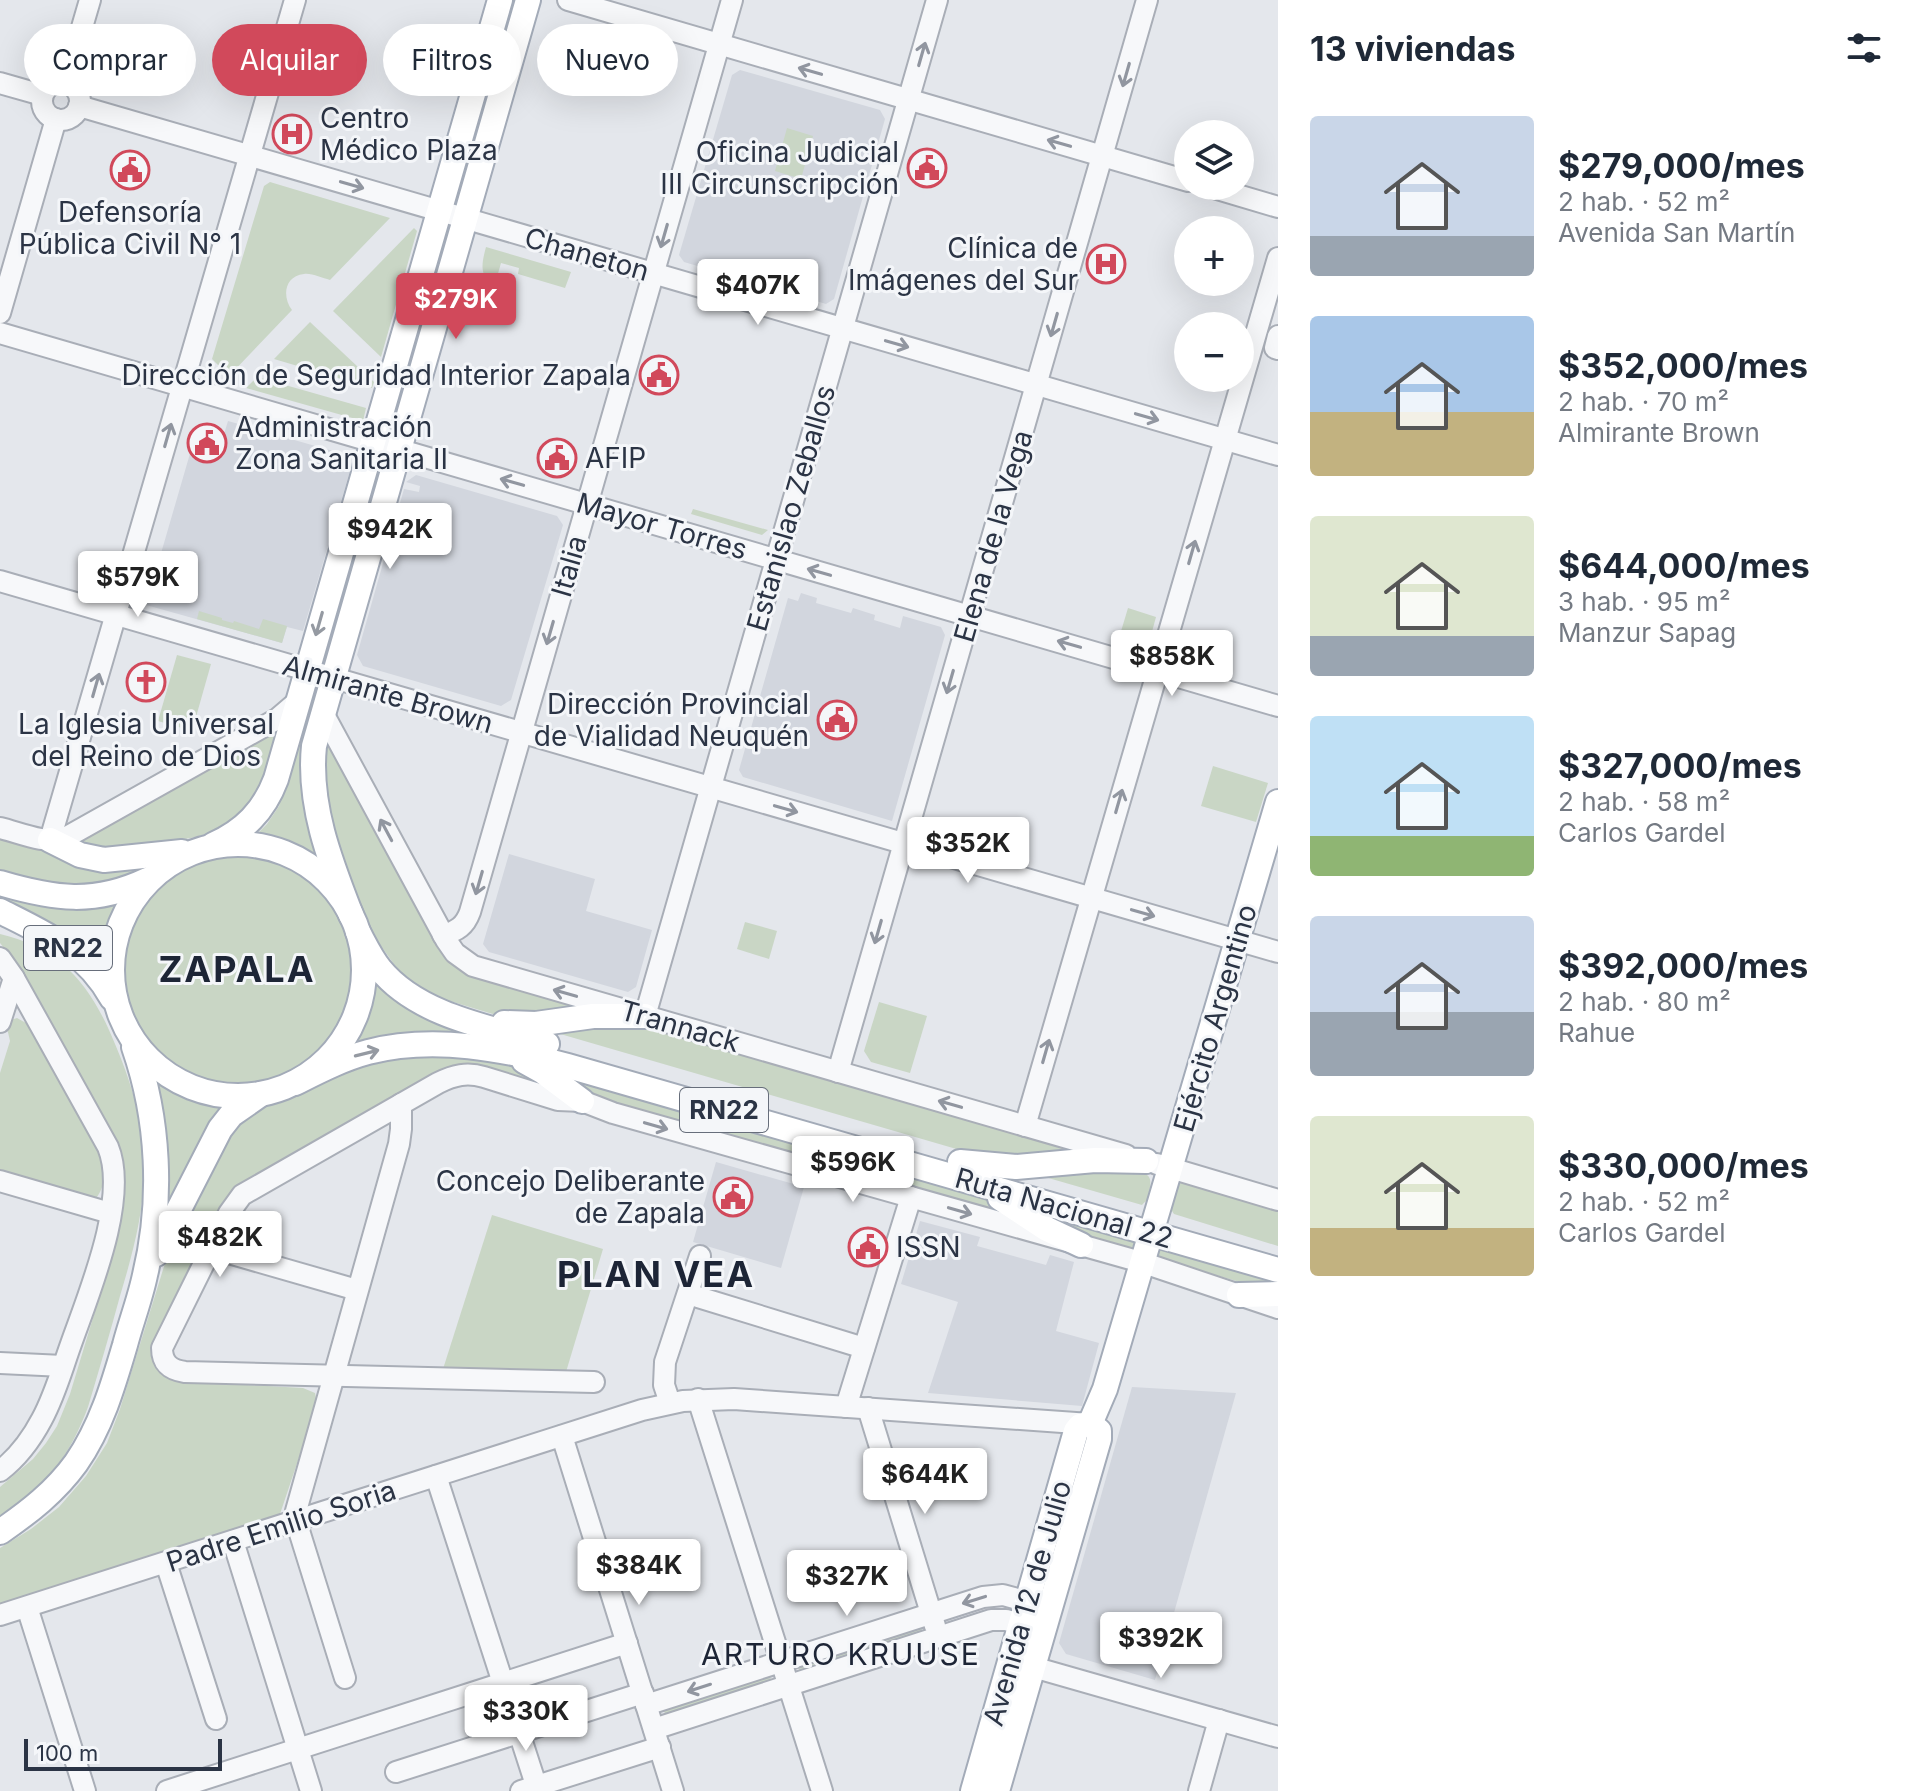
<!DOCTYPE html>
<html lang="es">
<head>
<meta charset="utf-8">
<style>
	body { margin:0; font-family:Inter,sans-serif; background:#f6f6f7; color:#1f2937; height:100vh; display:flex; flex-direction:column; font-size:30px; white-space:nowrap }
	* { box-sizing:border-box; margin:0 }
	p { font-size:26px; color:#747a83 }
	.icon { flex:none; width:44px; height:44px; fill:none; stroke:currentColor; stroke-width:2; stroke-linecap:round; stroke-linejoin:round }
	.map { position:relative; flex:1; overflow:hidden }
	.details { display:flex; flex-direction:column; background:#fff; width:640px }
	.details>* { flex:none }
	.banner { position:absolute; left:24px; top:24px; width:760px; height:72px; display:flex; gap:16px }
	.tools { position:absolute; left:1174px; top:120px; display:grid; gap:16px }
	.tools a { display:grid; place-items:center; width:80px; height:80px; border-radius:50%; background:#fff; box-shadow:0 8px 32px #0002; font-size:40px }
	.scale { position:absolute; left:24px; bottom:20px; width:198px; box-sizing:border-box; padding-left:8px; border:4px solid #2b3445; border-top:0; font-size:22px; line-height:28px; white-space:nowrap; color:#2b3445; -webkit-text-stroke:6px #f4f6f9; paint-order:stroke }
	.price { position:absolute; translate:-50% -68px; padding:0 18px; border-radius:8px; background:#fff; color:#222; font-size:26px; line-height:52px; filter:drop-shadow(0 2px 4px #0008) }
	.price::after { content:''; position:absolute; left:50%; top:48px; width:24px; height:18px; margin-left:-12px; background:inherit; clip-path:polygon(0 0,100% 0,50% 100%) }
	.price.selected { background:#d1495b; color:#fff }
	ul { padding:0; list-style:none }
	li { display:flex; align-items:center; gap:24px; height:200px; padding:0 32px }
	li span { display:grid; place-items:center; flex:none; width:224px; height:160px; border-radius:8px; color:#555 }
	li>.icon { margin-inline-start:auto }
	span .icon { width:96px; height:96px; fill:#fffc; stroke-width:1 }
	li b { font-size:34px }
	h2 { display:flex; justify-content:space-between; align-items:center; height:96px; padding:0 32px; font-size:34px }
	.pill { padding:0 28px; border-radius:36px; background:#fff; box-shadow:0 8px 32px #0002; font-size:28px; line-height:72px }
	.pill.selected { background:#d1495b; color:#fff }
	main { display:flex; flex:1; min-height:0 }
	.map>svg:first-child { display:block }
	.built { fill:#d2d6de }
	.green { fill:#c9d6c5 }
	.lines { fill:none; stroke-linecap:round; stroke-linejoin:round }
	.minor-casing { stroke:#a9aeb7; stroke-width:24 }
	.major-casing { stroke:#a3abb8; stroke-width:28 }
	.minor { stroke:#f7f8fa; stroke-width:20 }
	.major { stroke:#fff; stroke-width:24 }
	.oneway { stroke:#9196a0 }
	.oneway2 { stroke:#959aa2 }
	.labels { text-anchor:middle; stroke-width:6; stroke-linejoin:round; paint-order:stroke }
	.shield { fill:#f4f6f9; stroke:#676e7b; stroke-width:2 }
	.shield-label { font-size:26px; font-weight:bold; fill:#2b3445 }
	.poi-label { font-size:28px; fill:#2b3445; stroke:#f4f6f9; text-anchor:end }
	.street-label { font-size:28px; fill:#2b3445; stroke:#f4f6f9 }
	.neighbourhood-label { font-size:30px; letter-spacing:2px; fill:#1d2536; stroke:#f4f6f9 }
	.district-label { font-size:36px; font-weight:bold; letter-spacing:2px; fill:#1d2536; stroke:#f4f6f9 }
</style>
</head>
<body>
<main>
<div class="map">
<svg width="1278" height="1791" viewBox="0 0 1278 1791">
	<rect width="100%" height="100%" fill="#e4e7ec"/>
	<!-- built -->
	<g class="built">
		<polygon points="740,70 880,110 885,119 834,299 826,304 684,262 679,255 732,75"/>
		<polygon points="228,421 347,455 352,464 303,631 287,627 282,643 146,605 198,426 224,434"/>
		<polygon points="416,475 557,516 563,525 511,700 501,706 363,666 357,655 404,489 419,492 420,486 406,482"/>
		<polygon points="801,593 817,598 816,603 851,613 853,608 875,615 874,620 900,628 903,616 941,627 945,635 892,821 743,777 739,770 788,598 798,601"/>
		<polygon points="509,854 595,879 586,911 652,930 636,987 628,992 489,952 483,944"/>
		<polygon points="716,1162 804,1187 781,1268 693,1242"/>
		<polygon points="920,1221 980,1237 977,1246 1046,1265 1050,1255 1074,1262 1056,1331 1099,1343 1082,1406 928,1393 958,1302 901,1284"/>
		<polygon points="1132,1387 1236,1393 1155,1680 1066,1654 1059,1643"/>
	</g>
	<!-- green -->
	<g class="green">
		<polygon points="510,0 517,2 458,202 454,201"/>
		<polygon points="787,128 813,136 801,179 775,171"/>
		<path d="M270,182L390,218L330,280C322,278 312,273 304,274C284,276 282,297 292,310L229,376L212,359L264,186Z"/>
		<polygon points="414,228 417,231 381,357 333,311"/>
		<path d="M486,247L571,272L565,288L518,274L519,268L501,263L495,284C478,278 482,262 486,247Z"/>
		<polygon points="310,322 374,382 372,388 274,359"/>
		<polygon points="257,377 366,408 363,421 246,388"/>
		<polygon points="379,459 385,461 329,662 322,661"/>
		<polygon points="693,509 768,530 762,535 691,514"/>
		<polygon points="1128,608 1156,617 1150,639 1142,645 1119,638"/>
		<polygon points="199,611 222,618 222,620 233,623 234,621 259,629 263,619 287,626 282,643 197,619"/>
		<polygon points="177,655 211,664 192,731 158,721"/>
		<polygon points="314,687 318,690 316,853 312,857 287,845 256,839 255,836 267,824 279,806"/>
		<polygon points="281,729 262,787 249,810 218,831 191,838 107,850 75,841"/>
		<polygon points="324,733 440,946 594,1010 496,1015 430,995 407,979 396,967 376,939 351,887 337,850 324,784"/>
		<polygon points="1213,766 1268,783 1256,822 1201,806"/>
		<polygon points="0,837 97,866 163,860 143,871 108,885 52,886 0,871"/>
		<circle cx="237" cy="970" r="117"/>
		<polygon points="0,892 86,908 117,906 108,935 106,957 101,959 77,942 0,903"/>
		<polygon points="745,922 777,931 769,959 737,949"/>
		<path d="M0,934C56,947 86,979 109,1030C129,1075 145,1121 144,1171C144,1213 132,1256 120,1296C110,1333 99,1370 88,1407C71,1452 45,1494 0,1517V1487L33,1459L46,1443L57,1426L70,1394L115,1245L124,1165L120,1150L9,954L0,943Z"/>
		<polygon points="373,979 541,1050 351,1047 350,1043 362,1020"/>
		<polygon points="879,1002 927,1016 910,1073 871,1062 864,1051"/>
		<path d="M17,1018L26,1023L104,1159C106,1172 104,1192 94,1200L0,1173V1073L10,1041L7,1028L11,1020Z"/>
		<polygon points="579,1024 650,1025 1087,1153 984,1157 550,1031"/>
		<polygon points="458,1053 508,1060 561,1091 483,1068 248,1182 157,1366 165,1376 177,1381 303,1388 315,1393 317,1404 280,1514 276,1518 0,1607 0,1548 31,1529 59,1507 86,1476 107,1443 120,1409 170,1247 234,1127 255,1110 301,1092 330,1074 384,1059"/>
		<polygon points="539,1065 987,1196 1027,1223 605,1102"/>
		<polygon points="160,1082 194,1097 227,1104 164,1216 157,1084"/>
		<path d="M1130,1169C1146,1174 1154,1173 1149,1192C1147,1202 1149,1198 1142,1205L1031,1173Z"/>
		<polygon points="1181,1183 1278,1209 1278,1246 1174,1214 1170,1208 1176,1186"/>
		<polygon points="1015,1201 1136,1241 1131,1249 1070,1233"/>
		<polygon points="492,1215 603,1249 566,1372 443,1369"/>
		<polygon points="1161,1245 1278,1277 1278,1288 1250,1285 1164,1260 1159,1257 1157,1252"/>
		<polygon points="919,1626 922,1629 922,1634 800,1672 798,1667 799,1664"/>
		<polygon points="768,1674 771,1679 770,1683 667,1715 664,1712 665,1707"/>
	</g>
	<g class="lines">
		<!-- minor casing -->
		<g class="minor-casing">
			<g id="minor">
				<polyline points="568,0 1188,181"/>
				<circle cx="61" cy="101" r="19"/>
				<polyline points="66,82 90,0"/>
				<polyline points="0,83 42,95"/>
				<polyline points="79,106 1278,455"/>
				<polyline points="1207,186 1278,207"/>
				<polyline points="0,313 56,119"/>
				<polyline points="0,333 1278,706"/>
				<polyline points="1278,336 1275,348 1278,349"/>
				<polyline points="0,581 1278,952"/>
				<polyline points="323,713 446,940 455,953 473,966 1126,1155"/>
				<path d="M0,828C21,833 43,844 65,838L277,719L298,701"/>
				<polyline points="50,840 295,0"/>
				<path d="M443,935C457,931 465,926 470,912L732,0"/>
				<path d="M0,958L14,978L108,1147C129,1198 89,1293 71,1344C62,1369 55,1395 42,1419C32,1438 17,1458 0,1471"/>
				<polyline points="645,1016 937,0"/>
				<polyline points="0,1022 14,978"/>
				<polyline points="838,1072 1147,0"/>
				<polyline points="1025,1126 1278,258"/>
				<polyline points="1157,1164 1278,1200"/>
				<polyline points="0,1181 110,1213"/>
				<polyline points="211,1248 357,1290"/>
				<polyline points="688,1294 864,1348"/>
				<polyline points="0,1363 63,1366"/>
				<path d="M594,1382L185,1372C170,1370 162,1363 162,1348L229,1213L242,1195L438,1083C454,1075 467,1072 484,1077L558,1100L582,1101L613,1113L1141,1262L1278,1308"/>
				<polyline points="698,1399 822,1791"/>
				<polyline points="670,1403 664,1385 665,1362 700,1256"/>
				<polyline points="846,1407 911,1197"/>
				<polyline points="868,1408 935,1626"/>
				<polyline points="562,1436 673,1791"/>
				<polyline points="436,1476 538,1791"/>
				<polyline points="233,1541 311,1791"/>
				<polyline points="166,1563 216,1719"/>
				<polyline points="27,1607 85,1791"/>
				<polyline points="0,1615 642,1410 683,1401 734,1399 1090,1424"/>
				<polyline points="1033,1667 1278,1737"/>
				<polyline points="345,1678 296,1521 296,1511 399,1144 401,1129 401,1104"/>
				<polyline points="646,1705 983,1597 1003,1595 1042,1606"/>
				<polyline points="654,1729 991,1620 1006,1620 1036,1628"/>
				<polyline points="396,1772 643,1693"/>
				<polyline points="167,1791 627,1643"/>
				<polyline points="521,1791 660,1747"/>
				<polyline points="1199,1791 1219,1720"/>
			</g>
		</g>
		<!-- major casing -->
		<g class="major-casing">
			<g id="major">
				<polyline points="50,840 80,855 104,860 182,852"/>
				<circle cx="238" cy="970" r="126"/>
				<path d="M213,845C244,831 264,811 276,779L500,0"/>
				<path d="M0,883C54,899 94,905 147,880"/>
				<path d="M0,911C46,934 86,951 112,998"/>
				<path d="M351,915C330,861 308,805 314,746L528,0"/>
				<path d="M358,932C365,945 371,958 380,969C418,1016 492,1028 547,1044"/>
				<polyline points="504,1023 536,1024 593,1016 645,1016"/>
				<polyline points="524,1061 542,1071 582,1101"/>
				<path d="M295,1083C319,1071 342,1059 368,1052C434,1035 504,1049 568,1066L1278,1270"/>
				<polyline points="960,1162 1016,1167 1095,1160 1146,1161"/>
				<polyline points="1000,1198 1047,1229 1081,1245"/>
				<polyline points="156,1254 220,1129 231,1115 261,1094"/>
				<polyline points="1239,1295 1278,1294"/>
				<polyline points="1090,1424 1105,1389 1278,802"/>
				<path d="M0,1532C29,1512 55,1492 76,1463C101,1427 113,1386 125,1345C131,1322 140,1299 145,1275C163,1200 159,1119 134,1047"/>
				<polyline points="973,1791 1076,1431 1080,1426 1090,1424"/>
				<polyline points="997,1791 1099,1439 1099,1431 1090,1424"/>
			</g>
		</g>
		<!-- minor -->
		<use href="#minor" class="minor"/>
		<!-- major -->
		<use href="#major" class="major"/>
	</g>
	<!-- one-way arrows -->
	<defs><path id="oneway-shaft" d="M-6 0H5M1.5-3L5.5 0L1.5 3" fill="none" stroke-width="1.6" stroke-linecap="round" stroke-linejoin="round" transform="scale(2)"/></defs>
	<g class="oneway">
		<use href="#oneway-shaft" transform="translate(922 54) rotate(-74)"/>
		<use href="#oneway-shaft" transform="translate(810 71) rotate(-164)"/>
		<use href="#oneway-shaft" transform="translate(1126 75) rotate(106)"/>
		<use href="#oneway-shaft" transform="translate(1059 143) rotate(-164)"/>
		<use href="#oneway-shaft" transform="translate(352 185) rotate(16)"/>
		<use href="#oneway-shaft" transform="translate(664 236) rotate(106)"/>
		<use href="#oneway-shaft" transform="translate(1054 325) rotate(106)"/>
		<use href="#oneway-shaft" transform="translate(897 344) rotate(16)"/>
		<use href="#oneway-shaft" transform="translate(1147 417) rotate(16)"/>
		<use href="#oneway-shaft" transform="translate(168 435) rotate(-74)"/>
		<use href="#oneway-shaft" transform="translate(512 482) rotate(-164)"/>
		<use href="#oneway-shaft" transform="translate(1192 552) rotate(-74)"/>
		<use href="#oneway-shaft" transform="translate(819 572) rotate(-164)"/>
		<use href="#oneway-shaft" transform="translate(550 633) rotate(106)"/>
		<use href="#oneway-shaft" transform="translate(1069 644) rotate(-164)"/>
		<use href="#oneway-shaft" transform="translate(950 682) rotate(106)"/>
		<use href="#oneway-shaft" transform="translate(96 685) rotate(-74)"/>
		<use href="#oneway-shaft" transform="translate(1119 801) rotate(-74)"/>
		<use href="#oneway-shaft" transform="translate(786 809) rotate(16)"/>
		<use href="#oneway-shaft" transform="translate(386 830) rotate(-118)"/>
		<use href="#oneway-shaft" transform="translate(479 883) rotate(106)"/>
		<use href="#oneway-shaft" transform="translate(1143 913) rotate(16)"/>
		<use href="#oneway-shaft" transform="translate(878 932) rotate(106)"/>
		<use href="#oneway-shaft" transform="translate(565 993) rotate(-164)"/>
		<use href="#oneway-shaft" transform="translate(1046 1051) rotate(-74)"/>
		<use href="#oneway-shaft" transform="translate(950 1104) rotate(-164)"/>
		<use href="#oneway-shaft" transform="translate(656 1126) rotate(16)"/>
		<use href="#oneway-shaft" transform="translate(960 1211) rotate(16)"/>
		<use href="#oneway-shaft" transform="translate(974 1600) rotate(163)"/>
		<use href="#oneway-shaft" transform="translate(699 1688) rotate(162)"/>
	</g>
	<g class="oneway2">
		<use href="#oneway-shaft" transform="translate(319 624) rotate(106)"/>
		<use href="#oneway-shaft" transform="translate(367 1053) rotate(-14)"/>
	</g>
	<!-- icons -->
	<defs>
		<g id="hospital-ring" transform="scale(2)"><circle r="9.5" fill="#f4f6f9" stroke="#d1495b" stroke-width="1.5"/><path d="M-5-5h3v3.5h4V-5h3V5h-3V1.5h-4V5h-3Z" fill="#d1495b"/></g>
		<g id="civic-ring" transform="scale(2)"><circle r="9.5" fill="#f4f6f9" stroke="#d1495b" stroke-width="1.5"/><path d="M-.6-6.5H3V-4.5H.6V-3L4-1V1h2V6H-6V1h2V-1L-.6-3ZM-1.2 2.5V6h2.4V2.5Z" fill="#d1495b"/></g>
		<g id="church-ring" transform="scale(2)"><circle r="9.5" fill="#f4f6f9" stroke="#d1495b" stroke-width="1.5"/><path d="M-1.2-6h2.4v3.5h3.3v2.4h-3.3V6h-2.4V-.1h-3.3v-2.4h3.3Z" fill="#d1495b"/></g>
	</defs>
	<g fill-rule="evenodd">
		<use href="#hospital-ring" x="292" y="134"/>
		<use href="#civic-ring" x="927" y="168"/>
		<use href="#civic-ring" x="130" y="170"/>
		<use href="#hospital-ring" x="1106" y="264"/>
		<use href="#civic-ring" x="659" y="375"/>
		<use href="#civic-ring" x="207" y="443"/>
		<use href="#civic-ring" x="557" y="458"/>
		<use href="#church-ring" x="146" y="682"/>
		<use href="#civic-ring" x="837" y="720"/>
		<use href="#civic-ring" x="733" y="1197"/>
		<use href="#civic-ring" x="868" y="1247"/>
	</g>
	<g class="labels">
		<!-- shield labels -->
		<g class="shield">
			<rect x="24" y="926" width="88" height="44" rx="6"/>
			<rect x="680" y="1088" width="88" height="44" rx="6"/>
		</g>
		<g class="shield-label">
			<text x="68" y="957">RN22</text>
			<text x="724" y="1119">RN22</text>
		</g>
		<!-- poi labels -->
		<g class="poi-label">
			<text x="320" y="128" text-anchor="start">Centro<tspan x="320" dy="32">Médico Plaza</tspan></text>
			<text x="899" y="162">Oficina Judicial<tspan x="899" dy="32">III Circunscripción</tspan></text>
			<text x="130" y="222" text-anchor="middle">Defensoría<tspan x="130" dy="32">Pública Civil N° 1</tspan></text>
			<text x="1078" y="258">Clínica de<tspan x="1078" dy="32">Imágenes del Sur</tspan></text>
			<text x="631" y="385">Dirección de Seguridad Interior Zapala</text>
			<text x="235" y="437" text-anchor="start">Administración<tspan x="235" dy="32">Zona Sanitaria II</tspan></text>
			<text x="585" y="468" text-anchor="start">AFIP</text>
			<text x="809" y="714">Dirección Provincial<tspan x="809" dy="32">de Vialidad Neuquén</tspan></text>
			<text x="146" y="734" text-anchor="middle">La Iglesia Universal<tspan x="146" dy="32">del Reino de Dios</tspan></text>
			<text x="705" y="1191">Concejo Deliberante<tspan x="705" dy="32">de Zapala</tspan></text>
			<text x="896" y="1257" text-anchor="start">ISSN</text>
		</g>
		<!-- street labels -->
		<g class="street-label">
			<text transform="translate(587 254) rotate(16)" y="10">Chaneton</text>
			<text transform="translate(791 508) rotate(-74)" y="10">Estanislao Zeballos</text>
			<text transform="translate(662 526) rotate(16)" y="10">Mayor Torres</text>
			<text transform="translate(993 536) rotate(-74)" y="10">Elena de la Vega</text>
			<text transform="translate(569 566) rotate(-74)" y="10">Italia</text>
			<text transform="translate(388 694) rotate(16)" y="10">Almirante Brown</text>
			<text transform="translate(1215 1018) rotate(-74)" y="10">Ejército Argentino</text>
			<text transform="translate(680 1026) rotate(16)" y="10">Trannack</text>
			<text transform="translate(1064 1208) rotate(16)" y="10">Ruta Nacional 22</text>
			<text transform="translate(281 1526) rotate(-18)" y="10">Padre Emilio Soria</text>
			<text transform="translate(1027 1603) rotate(-74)" y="10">Avenida 12 de Julio</text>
		</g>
		<!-- neighbourhood labels -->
		<g class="neighbourhood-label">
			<text x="841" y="1665">ARTURO KRUUSE</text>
		</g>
		<!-- district labels -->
		<g class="district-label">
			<text x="237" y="982">ZAPALA</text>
			<text x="656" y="1287">PLAN VEA</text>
		</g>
	</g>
</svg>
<div class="tools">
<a><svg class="icon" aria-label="layers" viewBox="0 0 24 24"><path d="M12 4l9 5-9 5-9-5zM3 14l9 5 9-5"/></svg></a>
<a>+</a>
<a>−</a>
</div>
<div class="scale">100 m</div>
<b class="price" style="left:758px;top:327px">$407K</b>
<b class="price selected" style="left:456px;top:341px">$279K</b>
<b class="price" style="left:390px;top:571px">$942K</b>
<b class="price" style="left:138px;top:619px">$579K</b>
<b class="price" style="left:1172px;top:698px">$858K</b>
<b class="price" style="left:968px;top:885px">$352K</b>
<b class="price" style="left:853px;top:1204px">$596K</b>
<b class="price" style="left:220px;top:1279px">$482K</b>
<b class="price" style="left:925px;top:1516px">$644K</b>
<b class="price" style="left:639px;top:1607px">$384K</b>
<b class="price" style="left:847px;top:1618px">$327K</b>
<b class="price" style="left:1161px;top:1680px">$392K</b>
<b class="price" style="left:526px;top:1753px">$330K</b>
<div class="banner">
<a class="pill">Comprar</a>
<a class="pill selected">Alquilar</a>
<a class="pill">Filtros</a>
<a class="pill">Nuevo</a>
</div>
</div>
<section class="details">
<h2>13 viviendas<svg class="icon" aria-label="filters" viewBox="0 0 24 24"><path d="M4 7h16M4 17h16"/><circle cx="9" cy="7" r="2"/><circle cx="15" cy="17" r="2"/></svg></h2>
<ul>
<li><span style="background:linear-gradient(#c9d6e8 75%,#9aa5b1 0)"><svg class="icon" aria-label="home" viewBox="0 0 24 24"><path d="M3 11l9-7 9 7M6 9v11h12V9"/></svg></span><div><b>$279,000/mes</b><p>2 hab. · 52 m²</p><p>Avenida San Martín</p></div></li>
<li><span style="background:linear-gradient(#a9c7e8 60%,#c2b280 0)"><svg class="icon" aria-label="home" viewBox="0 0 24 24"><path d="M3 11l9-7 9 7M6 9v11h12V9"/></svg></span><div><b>$352,000/mes</b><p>2 hab. · 70 m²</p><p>Almirante Brown</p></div></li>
<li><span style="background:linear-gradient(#dfe7d0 75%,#9aa5b1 0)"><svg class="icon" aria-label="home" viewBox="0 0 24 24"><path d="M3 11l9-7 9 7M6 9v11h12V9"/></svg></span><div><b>$644,000/mes</b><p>3 hab. · 95 m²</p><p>Manzur Sapag</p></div></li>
<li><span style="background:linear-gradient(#bfe0f5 75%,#8fb573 0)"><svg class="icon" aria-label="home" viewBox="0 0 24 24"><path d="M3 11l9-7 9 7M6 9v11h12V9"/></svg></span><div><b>$327,000/mes</b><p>2 hab. · 58 m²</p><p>Carlos Gardel</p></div></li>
<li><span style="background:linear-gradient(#c9d6e8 60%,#9aa5b1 0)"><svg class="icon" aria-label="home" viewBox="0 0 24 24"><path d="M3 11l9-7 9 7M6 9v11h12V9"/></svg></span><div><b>$392,000/mes</b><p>2 hab. · 80 m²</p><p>Rahue</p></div></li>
<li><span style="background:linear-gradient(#dfe7d0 70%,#c2b280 0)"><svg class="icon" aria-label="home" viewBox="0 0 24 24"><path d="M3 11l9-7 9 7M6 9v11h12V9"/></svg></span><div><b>$330,000/mes</b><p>2 hab. · 52 m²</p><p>Carlos Gardel</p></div></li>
</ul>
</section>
</main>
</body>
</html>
